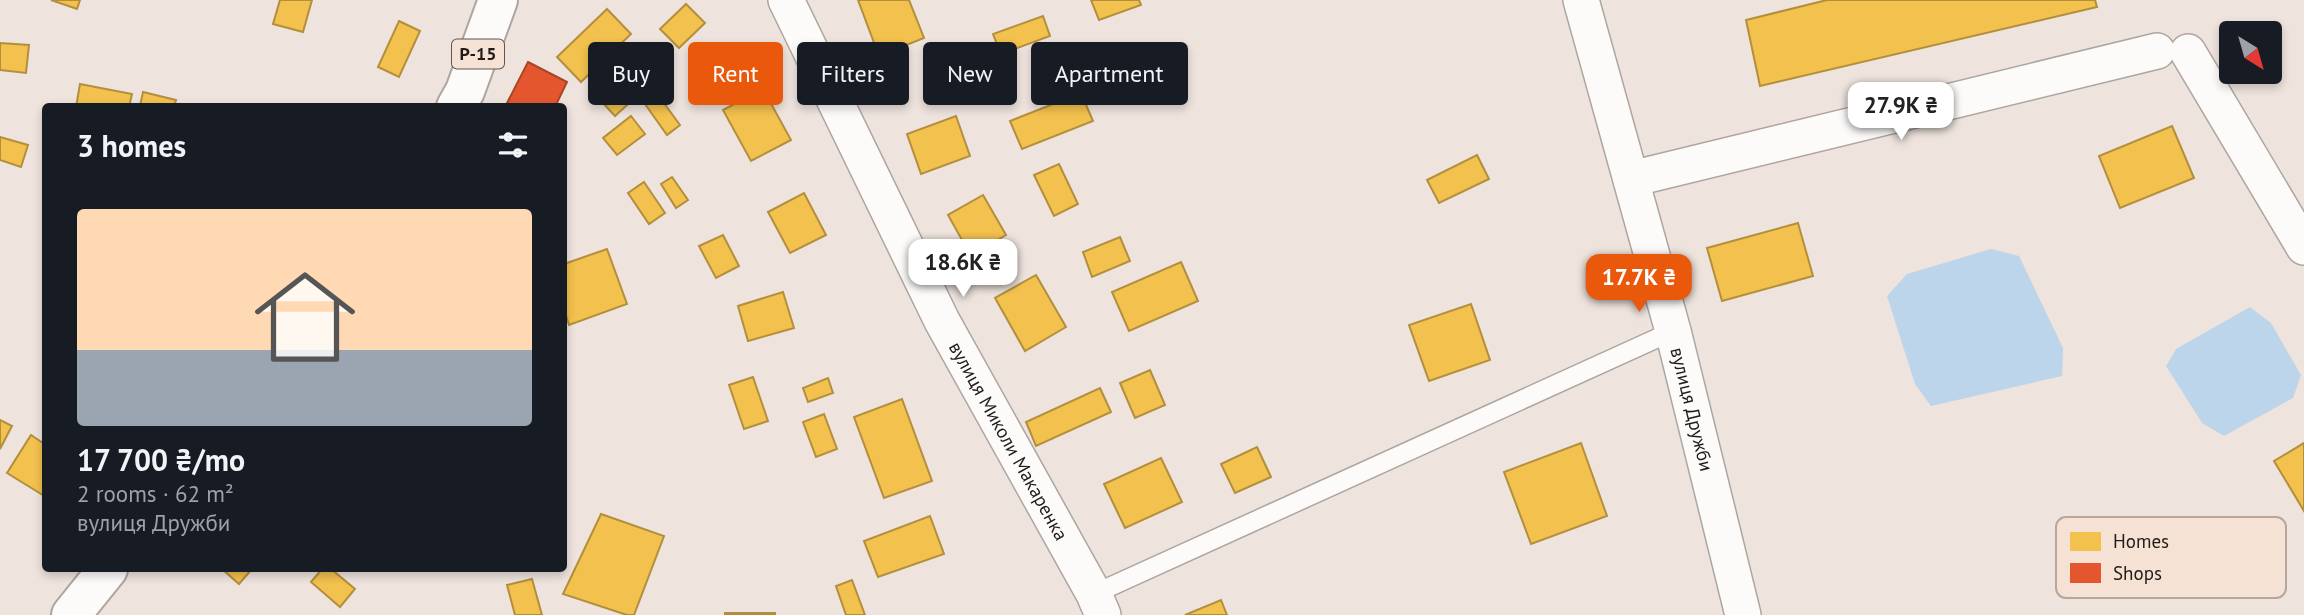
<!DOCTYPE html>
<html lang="en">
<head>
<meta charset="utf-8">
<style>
	body { margin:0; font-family:"PT Sans",sans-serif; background:#242831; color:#f1f3f6; height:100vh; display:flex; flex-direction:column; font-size:26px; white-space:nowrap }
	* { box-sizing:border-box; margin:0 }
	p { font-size:23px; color:#9ea1a6 }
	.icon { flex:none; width:38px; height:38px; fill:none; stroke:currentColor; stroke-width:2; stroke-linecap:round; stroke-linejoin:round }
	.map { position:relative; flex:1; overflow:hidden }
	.details { position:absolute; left:42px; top:103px; width:525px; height:469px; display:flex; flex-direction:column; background:#171b24; border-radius:7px; box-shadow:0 4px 10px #0003 }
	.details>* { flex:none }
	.guide { position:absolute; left:588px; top:42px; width:665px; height:63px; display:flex; gap:14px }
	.needle { width:46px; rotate:143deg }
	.fabs { position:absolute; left:2219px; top:21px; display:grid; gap:14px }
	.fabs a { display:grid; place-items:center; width:63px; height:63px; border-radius:7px; background:#171b24; box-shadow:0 4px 10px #0003; font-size:35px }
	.price { position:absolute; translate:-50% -60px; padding:0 16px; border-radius:14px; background:#fff; color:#222; font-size:23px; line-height:46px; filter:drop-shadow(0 2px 4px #0008) }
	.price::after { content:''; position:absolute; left:50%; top:42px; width:21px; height:16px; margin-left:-10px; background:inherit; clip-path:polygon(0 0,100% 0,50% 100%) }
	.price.active { background:#ea580c; color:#fff }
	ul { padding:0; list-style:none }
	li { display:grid; align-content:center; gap:14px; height:371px; padding:0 35px }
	li span { display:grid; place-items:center; height:217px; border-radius:7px; color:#555 }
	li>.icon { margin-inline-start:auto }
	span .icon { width:126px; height:126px; fill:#fffc; stroke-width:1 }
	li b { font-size:30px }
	h2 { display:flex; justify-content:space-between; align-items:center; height:84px; padding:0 35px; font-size:30px }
	.tag { padding:0 24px; border-radius:7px; background:#171b24; box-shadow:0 4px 10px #0003; font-size:24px; line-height:63px }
	.tag.active { background:#ea580c; color:#fff }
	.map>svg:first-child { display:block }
	.water { fill:#bcd5ea }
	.homes { fill:#f2c14e; stroke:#b38f3d; stroke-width:2 }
	.shops { fill:#e4572e; stroke:#aa4526; stroke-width:2 }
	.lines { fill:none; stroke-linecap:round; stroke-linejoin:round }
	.lane-casing { stroke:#aea5a0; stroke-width:21 }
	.street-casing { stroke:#aea5a0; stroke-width:38 }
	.primary-casing { stroke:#aea5a0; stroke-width:42 }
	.lane { stroke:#fcfbfa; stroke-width:18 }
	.street { stroke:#fcfbfa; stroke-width:35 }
	.primary { stroke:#fcfbfa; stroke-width:38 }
	.labels { text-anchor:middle; stroke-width:7; stroke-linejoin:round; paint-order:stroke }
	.shield { fill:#f6e2d5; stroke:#61564f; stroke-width:2 }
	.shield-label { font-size:18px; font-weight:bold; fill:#211a15 }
	.street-label { font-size:19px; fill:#211a15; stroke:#f6e2d5 }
	.key { fill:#f6e2d5; stroke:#b6a69b; stroke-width:2 }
	.key-label { font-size:19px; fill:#211a15 }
</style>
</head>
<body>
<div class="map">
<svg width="2304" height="615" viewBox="0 0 2304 615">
	<rect width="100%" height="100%" fill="#eee3dd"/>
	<!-- water -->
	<g class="water">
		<polygon points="1991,249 2019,256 2063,348 2062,376 1931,406 1915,384 1887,296 1907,274"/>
		<polygon points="2250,307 2271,323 2301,375 2293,398 2224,436 2202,423 2166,366 2176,349"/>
	</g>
	<!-- homes -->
	<g class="homes">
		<polygon points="51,0 80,0 77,9"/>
		<polygon points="280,0 312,0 303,32 273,24"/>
		<polygon points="858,0 909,0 924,38 879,56"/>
		<polygon points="1091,0 1139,0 1141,5 1099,20"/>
		<polygon points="1827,0 2095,0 2097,7 1760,86 1746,20"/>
		<polygon points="686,4 705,23 679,48 660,29"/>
		<polygon points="607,9 631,34 581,82 557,57"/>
		<polygon points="1043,16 1050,36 1001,54 993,34"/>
		<polygon points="399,21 420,31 399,77 378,67"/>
		<polygon points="0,43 29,45 26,73 0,70"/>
		<polygon points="625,56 650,84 615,116 589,88"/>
		<polygon points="80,84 132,94 129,107 76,107"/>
		<polygon points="763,89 791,140 751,161 723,110"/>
		<polygon points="143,92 176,100 174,107 140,106"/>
		<polygon points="1081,93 1093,121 1022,149 1010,121"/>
		<polygon points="658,95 680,125 667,135 645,104"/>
		<polygon points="631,116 645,134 617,155 603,138"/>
		<polygon points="956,116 970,156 921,174 907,134"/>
		<polygon points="2172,126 2194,178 2120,208 2099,156"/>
		<polygon points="0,137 28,145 21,167 0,160"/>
		<polygon points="1477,155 1489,179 1439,203 1427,180"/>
		<polygon points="1059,164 1078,204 1054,216 1034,175"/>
		<polygon points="672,177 688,200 676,208 661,184"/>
		<polygon points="644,182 665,213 649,224 628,193"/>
		<polygon points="804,193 826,235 790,253 768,212"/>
		<polygon points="983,195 1006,235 971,256 948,215"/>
		<polygon points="1798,223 1813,276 1722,301 1707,248"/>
		<polygon points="723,235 739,266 716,278 699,246"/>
		<polygon points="1120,237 1130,261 1092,277 1083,252"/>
		<polygon points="607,249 627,304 569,325 564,309 564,264"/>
		<polygon points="1181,262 1198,301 1129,331 1112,292"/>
		<polygon points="1036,275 1066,327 1025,351 995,298"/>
		<polygon points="783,292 794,328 748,341 738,306"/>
		<polygon points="1471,304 1490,360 1429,381 1409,325"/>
		<polygon points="1150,370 1165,405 1135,418 1120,383"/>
		<polygon points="753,377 768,421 744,429 729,385"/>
		<polygon points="828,378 833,393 808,402 803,388"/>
		<polygon points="1100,388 1111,412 1036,446 1026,422"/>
		<polygon points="902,399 932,481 884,498 854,417"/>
		<polygon points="824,414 837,449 816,457 803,422"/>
		<polygon points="0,420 12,426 0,449"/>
		<polygon points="31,435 46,445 46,497 7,473"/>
		<polygon points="1581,443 1607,516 1531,544 1504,472"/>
		<polygon points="2304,443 2304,511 2274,461"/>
		<polygon points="1257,447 1271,477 1235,493 1221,464"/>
		<polygon points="1161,458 1182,502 1125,528 1104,484"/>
		<polygon points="601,514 664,536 634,615 627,615 563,594"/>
		<polygon points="930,516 944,554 878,577 864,541"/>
		<polygon points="222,569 252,569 239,584"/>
		<polygon points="322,569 331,569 355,589 340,607 311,582"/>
		<polygon points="532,579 542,615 515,615 507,585"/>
		<polygon points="852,580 865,615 846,615 836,586"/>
		<polygon points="1221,600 1227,615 1185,615"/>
		<rect x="725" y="613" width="50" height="2"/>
	</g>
	<!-- shops -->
	<polygon class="shops" points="528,62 567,82 555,107 505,107"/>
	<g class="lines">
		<!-- lane casing -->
		<g class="lane-casing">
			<polyline id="lane" points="1094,594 1673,331"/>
		</g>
		<!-- street casing -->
		<g class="street-casing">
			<g id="street">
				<path id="s1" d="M786,0L942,321L1094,594L1103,615"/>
				<path id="s2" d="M1581,0L1673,331L1743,615"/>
				<polyline points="2188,52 2304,247"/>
				<polyline points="1631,179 2157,51"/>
			</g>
		</g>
		<!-- primary casing -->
		<g class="primary-casing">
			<g id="primary">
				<polyline points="456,107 465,91 498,0"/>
				<polyline points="71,615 108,569"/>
			</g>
		</g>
		<!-- lane -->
		<use href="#lane" class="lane"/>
		<!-- street -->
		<use href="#street" class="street"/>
		<!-- primary -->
		<use href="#primary" class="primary"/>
	</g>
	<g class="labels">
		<!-- shield labels -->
		<rect class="shield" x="452" y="39.5" width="52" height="29" rx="5"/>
		<g class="shield-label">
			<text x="478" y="60">Р-15</text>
		</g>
		<!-- street labels -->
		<g class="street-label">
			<text dy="7" stroke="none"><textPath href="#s2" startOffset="424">вулиця Дружби</textPath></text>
			<text dy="7" stroke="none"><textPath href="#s1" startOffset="494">вулиця Миколи Макаренка</textPath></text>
		</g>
	</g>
	<!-- legend -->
	<rect x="2056" y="517" width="230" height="81" rx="10" class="key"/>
	<rect x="2070" y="532" width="31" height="19" fill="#f2c14e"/>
	<rect x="2070" y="563" width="31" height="20" fill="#e4572e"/>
	<g class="key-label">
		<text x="2113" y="548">Homes</text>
		<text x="2113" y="580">Shops</text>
	</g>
</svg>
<div class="fabs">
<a><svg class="needle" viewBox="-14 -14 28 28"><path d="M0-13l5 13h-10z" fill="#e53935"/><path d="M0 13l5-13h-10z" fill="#9ea1a6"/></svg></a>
</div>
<b class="price" style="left:1901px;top:142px">27.9K ₴</b>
<b class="price" style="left:963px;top:299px">18.6K ₴</b>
<b class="price active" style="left:1639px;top:314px">17.7K ₴</b>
<div class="guide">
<a class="tag">Buy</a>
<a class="tag active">Rent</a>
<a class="tag">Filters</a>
<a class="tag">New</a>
<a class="tag">Apartment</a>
</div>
<section class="details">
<h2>3 homes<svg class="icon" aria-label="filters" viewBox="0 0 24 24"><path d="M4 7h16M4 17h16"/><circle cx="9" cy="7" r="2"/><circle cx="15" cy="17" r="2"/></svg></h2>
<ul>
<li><span style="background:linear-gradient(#ffd9b3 65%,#9aa5b1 0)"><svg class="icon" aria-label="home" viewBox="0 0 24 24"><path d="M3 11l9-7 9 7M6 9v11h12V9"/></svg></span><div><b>17 700 ₴/mo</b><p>2 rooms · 62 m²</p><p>вулиця Дружби</p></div></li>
</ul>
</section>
</div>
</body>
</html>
